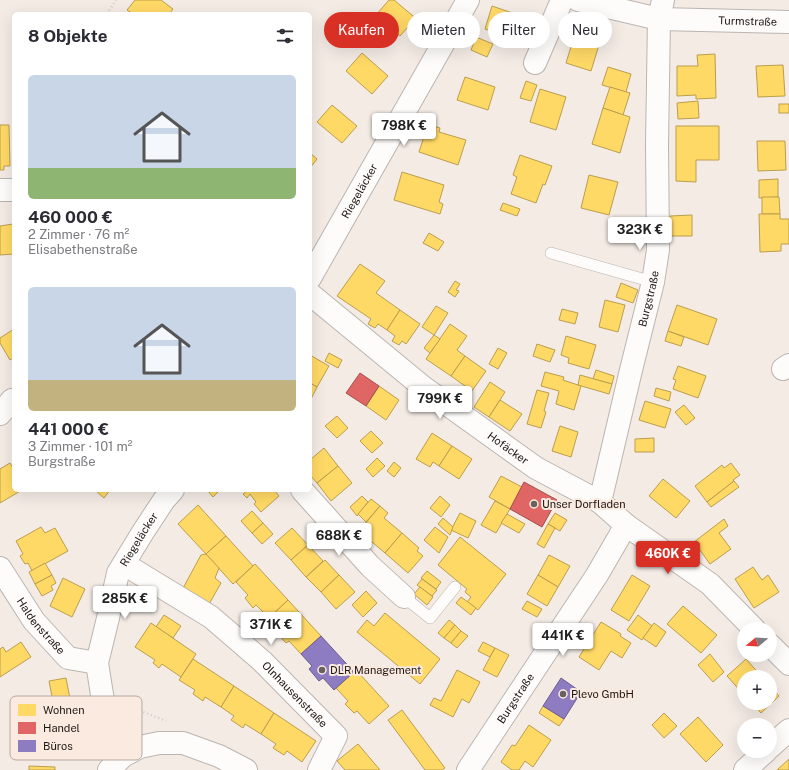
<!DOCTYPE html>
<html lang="de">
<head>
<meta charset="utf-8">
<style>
	body { margin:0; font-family:"Public Sans",sans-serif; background:#f2f2f3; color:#2b2b33; height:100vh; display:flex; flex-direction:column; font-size:15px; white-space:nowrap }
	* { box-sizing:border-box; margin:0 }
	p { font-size:13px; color:#7c7c81 }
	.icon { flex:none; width:22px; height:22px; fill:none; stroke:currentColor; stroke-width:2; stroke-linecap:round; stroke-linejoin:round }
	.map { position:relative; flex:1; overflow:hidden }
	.details { position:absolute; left:12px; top:12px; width:300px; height:480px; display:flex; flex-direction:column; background:#fff; border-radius:6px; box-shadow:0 4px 16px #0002 }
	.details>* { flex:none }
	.banner { position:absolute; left:324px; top:12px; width:380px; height:36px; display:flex; gap:8px }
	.needle { width:26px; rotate:252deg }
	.tools { position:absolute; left:737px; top:622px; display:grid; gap:8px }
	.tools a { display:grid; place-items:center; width:40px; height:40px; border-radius:50%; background:#fff; box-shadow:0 4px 16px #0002; font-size:20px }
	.price { position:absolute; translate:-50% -34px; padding:0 9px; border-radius:4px; background:#fff; color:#222; font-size:13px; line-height:26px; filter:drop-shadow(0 1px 2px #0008) }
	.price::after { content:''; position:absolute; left:50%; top:24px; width:12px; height:9px; margin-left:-6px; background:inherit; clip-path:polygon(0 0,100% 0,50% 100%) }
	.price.current { background:#d93025; color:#fff }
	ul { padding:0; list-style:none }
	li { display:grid; align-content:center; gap:8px; height:212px; padding:0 16px }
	li span { display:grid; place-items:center; height:124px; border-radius:6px; color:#555 }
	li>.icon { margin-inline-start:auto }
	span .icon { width:72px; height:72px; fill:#fffc; stroke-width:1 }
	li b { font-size:17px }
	h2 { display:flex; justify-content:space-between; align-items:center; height:48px; padding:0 16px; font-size:17px }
	.chip { padding:0 14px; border-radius:18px; background:#fff; box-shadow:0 4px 16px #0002; font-size:14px; line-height:36px }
	.chip.current { background:#d93025; color:#fff }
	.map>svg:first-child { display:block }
	.homes { fill:#ffd966; stroke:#bb9e4d }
	.shops { fill:#e06666; stroke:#a54e4d }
	.offices { fill:#8e7cc3; stroke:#6c5d8e }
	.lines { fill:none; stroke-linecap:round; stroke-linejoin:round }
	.service-casing { stroke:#bbb5b0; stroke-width:12 }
	.minor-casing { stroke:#bbb5b0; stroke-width:24 }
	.path { stroke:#cfccca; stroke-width:2.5; stroke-dasharray:1 3; stroke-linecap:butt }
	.service { stroke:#fdfcfb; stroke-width:11 }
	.minor { stroke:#fdfcfb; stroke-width:22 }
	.poi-dot { fill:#68615c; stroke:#faeadf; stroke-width:1.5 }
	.labels { text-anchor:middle; stroke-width:4; stroke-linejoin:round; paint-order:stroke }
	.street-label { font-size:11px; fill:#1c1613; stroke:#faeadf }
	.poi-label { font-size:11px; fill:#1c1613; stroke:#faeadf; text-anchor:start }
	.key { fill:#faeadf; stroke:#b7aaa2; stroke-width:1 }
	.key-label { font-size:11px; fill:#1c1613 }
</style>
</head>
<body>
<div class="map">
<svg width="789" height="770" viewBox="0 0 789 770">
	<rect width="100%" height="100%" fill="#f4ebe5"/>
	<!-- homes -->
	<g class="homes">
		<polygon points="135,0 161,0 173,9 169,14 133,14 127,10"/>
		<polygon points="389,0 394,0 419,21 411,30 408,27 400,36 376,15"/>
		<polygon points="492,6 524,17 517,40 485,29"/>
		<polygon points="577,27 602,35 591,71 566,63"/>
		<polygon points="476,37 493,44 487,57 471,50"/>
		<polygon points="362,53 388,76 372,94 346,71"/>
		<polygon points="715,54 716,98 696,99 696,95 677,96 677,66 698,66 697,55"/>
		<polygon points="783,65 785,96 758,97 756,66"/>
		<polygon points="608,67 631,74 626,92 602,85"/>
		<polygon points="465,77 495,87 488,110 457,100"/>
		<polygon points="526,81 537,85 531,101 520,98"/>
		<polygon points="610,87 630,93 623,115 603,108"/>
		<polygon points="540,89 566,97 556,130 530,122"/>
		<polygon points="698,101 699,118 678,119 677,103"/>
		<rect x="779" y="104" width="10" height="9"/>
		<polygon points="332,105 357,126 342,143 317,122"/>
		<polygon points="603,108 630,117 620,153 592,144"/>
		<polygon points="428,124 440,128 439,132 466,140 458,165 419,152"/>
		<polygon points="0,125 9,125 10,166 4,166 4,170 0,170"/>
		<polygon points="676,126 719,126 719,160 696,160 696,182 676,181"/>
		<polygon points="757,141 785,141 786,170 758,171"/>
		<polygon points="310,153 317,159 310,168"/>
		<polygon points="520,155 552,166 545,185 543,184 536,203 511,194 517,177 513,175"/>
		<polygon points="402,172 444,185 439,202 443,204 440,214 394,200"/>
		<polygon points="589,175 618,182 609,215 581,208"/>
		<polygon points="778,179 778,197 759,198 759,180"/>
		<polygon points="762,197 779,197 780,214 762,214"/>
		<polygon points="503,203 520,209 517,216 500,210"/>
		<polygon points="759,214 780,214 780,219 789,219 789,244 781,244 781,251 760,252"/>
		<polygon points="692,215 692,236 671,236 670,216"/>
		<polygon points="13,224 14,225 14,254 0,255 0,226"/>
		<polygon points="429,233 444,242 438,251 423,243"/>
		<polygon points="360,264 385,281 376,293 400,310 387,330 378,324 375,328 368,324 371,319 337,296"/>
		<polygon points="455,281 460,284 456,290 459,291 455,297 448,292"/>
		<polygon points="621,283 638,290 633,303 616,297"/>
		<polygon points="605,300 625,305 618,332 599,327"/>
		<polygon points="677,305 717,319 708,345 668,331"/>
		<polygon points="436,306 448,313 434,335 422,327"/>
		<polygon points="562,309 578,313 575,324 559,320"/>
		<polygon points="400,310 420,324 406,344 402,341 399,345 392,341 395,336 387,330"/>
		<polygon points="450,324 467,336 457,350 465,356 451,376 426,359"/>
		<polygon points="14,329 14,357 10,360 0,343 0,338"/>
		<polygon points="668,331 684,337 681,346 665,341"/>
		<polygon points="434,335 440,339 430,353 424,348"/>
		<polygon points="566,336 596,345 589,369 568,363 569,358 561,355"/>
		<polygon points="537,344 555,350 550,362 533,356"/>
		<polygon points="498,348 507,353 498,369 489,364"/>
		<polygon points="329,353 342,360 338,368 325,361"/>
		<polygon points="310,355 329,366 317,387 310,383"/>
		<polygon points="465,356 486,371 472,391 451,376"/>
		<polygon points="678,366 706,376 698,398 673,389 676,380 673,379"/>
		<polygon points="596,370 614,376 612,384 593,379"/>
		<polygon points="545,372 564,377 563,380 581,386 574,410 556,404 559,391 541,386"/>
		<polygon points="580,375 612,384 609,394 578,385"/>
		<polygon points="490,382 505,392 489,417 474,407"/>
		<polygon points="310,383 317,387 310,401"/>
		<polygon points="379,386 399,400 386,420 366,406"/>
		<polygon points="656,388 671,392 669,401 654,396"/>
		<polygon points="537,390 549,393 544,411 546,412 541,428 527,424"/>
		<polygon points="500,400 522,414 510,431 489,417"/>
		<polygon points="645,401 671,409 665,428 639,420"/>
		<polygon points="684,405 695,418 686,425 675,412"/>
		<polygon points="337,416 348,428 337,438 325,426"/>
		<polygon points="560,426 578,432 571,457 552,451"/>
		<polygon points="371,431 383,443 372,453 360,441"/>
		<polygon points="432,433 452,446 439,466 433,462 430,467 416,459"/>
		<polygon points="654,438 654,452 635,452 635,439"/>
		<polygon points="452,446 472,459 459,479 439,466"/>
		<polygon points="324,448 338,466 317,483 310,475 310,460"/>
		<polygon points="377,458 385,466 373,477 366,469"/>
		<polygon points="394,462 401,468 394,477 387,471"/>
		<polygon points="10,463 14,470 14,490 22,490 0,503 0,469"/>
		<polygon points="731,463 740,475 733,480 734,481 707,502 695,486 722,465 724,468"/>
		<polygon points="338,466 352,483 331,501 317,483"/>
		<polygon points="501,476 522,487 510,509 489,497"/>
		<polygon points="663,479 690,501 676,518 649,496"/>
		<polygon points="734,481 739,487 711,507 707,502"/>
		<polygon points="95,490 110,490 104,498"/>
		<polygon points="207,490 220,490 213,497"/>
		<polygon points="246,490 274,490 279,496 261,512 254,504 256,502 250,494 247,498 243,494 247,491"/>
		<polygon points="362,496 368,502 357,516 350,507"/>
		<polygon points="440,496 450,505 441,517 430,508"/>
		<polygon points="371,499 380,506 366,522 358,514"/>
		<polygon points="495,501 510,509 496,533 481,525"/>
		<polygon points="198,505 226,536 206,554 178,524"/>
		<polygon points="380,506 388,513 384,518 402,533 385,553 359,531"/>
		<polygon points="252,511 263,523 252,533 241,521"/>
		<polygon points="460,513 476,521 468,538 451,530"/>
		<polygon points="555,513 567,520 560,531 548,524"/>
		<polygon points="507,514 525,524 519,533 501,523"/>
		<polygon points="443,518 453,527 450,535 438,524"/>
		<polygon points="724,519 728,526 719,533 731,549 710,564 694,542"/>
		<polygon points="263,523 273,534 262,544 252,533"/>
		<polygon points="548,524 555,528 544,548 537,544"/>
		<polygon points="41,527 45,533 55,528 68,551 32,571 28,563 25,564 20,556 23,554 16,541"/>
		<polygon points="435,527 448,537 439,553 424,540"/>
		<polygon points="292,528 308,545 291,560 275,543"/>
		<polygon points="402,533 419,548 417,551 423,556 408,573 385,553"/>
		<polygon points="226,536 253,566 233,584 206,554"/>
		<polygon points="460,537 506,574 478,610 467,602 471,597 465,592 467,589 438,565"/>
		<polygon points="308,545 323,561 306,577 291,560"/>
		<polygon points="206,554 219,568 215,578 221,583 208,606 182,590 201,555"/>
		<polygon points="549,555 570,566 558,587 538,575"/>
		<polygon points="325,560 339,575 321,592 306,577"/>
		<polygon points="45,563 52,575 35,584 29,572"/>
		<polygon points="255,564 288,600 269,618 256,605 253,608 245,598 248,595 236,582"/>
		<polygon points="753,567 762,580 768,575 779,592 754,608 735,579"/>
		<polygon points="427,571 441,582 436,589 421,578"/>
		<polygon points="52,575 56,583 51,586 53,590 42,596 35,584"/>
		<polygon points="339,575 355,592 336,609 321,592"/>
		<polygon points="538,575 558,587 547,606 527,594"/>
		<polygon points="632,575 650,586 629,621 611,610"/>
		<polygon points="63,578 85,589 72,617 50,606"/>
		<polygon points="422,579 437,590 432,596 417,585"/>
		<polygon points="420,587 433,597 427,605 414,594"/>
		<polygon points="366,591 377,603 363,617 352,605"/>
		<polygon points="461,597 476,608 471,615 456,603"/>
		<polygon points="288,600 321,636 301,654 289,641 286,643 277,633 280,631 269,618"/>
		<polygon points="527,601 542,609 537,617 522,609"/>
		<polygon points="683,606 717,635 701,653 667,624"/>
		<polygon points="385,613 440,659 420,684 357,632 367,620 374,626"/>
		<polygon points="164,615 181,626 173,638 156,627"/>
		<polygon points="638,615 652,626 642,640 627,630"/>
		<polygon points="449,620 455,625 444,638 438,633"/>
		<polygon points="601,622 621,634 620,636 631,643 622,658 611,651 599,670 579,657"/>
		<polygon points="151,623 196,654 181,677 162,664 159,668 153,663 155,660 135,647"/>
		<polygon points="654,623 666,632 656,647 643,638"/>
		<polygon points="455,625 461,631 451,643 444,638"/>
		<polygon points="461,631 468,636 457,648 451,643"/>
		<polygon points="21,642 31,657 0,677 0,649 3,647 6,652"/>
		<polygon points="483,642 495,648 490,657 478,651"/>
		<polygon points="495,648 509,655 497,677 483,670"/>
		<polygon points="710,654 724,672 713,682 698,665"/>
		<polygon points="193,659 234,686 221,707 205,697 203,701 193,694 195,690 179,680"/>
		<polygon points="746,659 762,677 744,677 744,695 727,676"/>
		<polygon points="356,670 389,706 369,724 357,711 354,713 345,704 348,701 336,688"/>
		<polygon points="457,670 480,682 469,703 462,699 453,717 430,705 434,698 441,701"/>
		<polygon points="66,678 71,704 54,707 49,681"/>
		<polygon points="234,686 274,713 261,734 245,724 243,728 231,720 234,716 221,707"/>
		<polygon points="770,686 779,696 761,713 752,703 770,703"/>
		<polygon points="543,706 564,719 559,726 539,713"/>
		<polygon points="402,710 445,768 442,770 425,770 388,720"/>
		<polygon points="274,713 316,741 302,762 287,751 284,755 273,748 276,744 261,734"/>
		<polygon points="664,713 677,726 664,738 652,725"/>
		<polygon points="698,717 723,745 706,762 680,734"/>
		<polygon points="529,725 551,740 533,767 525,761 519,770 512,770 501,762 512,745 515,746"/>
		<polygon points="358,744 380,770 345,770 337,761"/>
		<polygon points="789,759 789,770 777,770"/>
		<polygon points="29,766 55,767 55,770 29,770"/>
	</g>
	<!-- shops -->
	<g class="shops">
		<polygon points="360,373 379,386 366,406 346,393"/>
		<polygon points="524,482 557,500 542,527 510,509"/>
	</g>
	<!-- offices -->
	<g class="offices">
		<polygon points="321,636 354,672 334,690 323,678 319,681 309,669 312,666 301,654"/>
		<polygon points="561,678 581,692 564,719 543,706"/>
	</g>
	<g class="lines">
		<!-- service casing -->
		<g class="service-casing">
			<g id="service">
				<polyline points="551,253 653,282"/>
				<polyline points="404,597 430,618 455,587"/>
			</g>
		</g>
		<!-- minor casing -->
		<g class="minor-casing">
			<g id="minor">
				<path id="s1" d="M578,0L659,19L789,22"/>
				<polyline points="535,63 562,0"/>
				<polyline points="0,190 14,190"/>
				<path id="s2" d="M310,278L468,0"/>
				<path id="s3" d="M310,294L423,387L536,468L600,502L626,525L710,584L754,629"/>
				<polyline points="783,369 789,365"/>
				<polyline points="0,414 12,400"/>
				<polyline points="302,490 370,566 404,597"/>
				<path id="s4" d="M600,502L631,370L653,282L658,250L657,144L659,19L663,0"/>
				<path id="s5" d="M124,564L211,617L262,661L336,736L319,770"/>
				<path id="s6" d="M0,568L34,621L68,658L97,663"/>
				<polyline points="770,645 789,664"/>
				<polyline points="770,747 789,730"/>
				<path id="s7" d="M123,756L104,707L97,663L108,618L118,573L143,532L164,500L173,490"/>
				<polyline points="109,770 123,756 140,747 159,743 183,743 219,756 246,770"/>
				<path id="s8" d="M468,770L597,575L626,525"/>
				<polyline points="745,770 766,751"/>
			</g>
		</g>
		<!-- path -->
		<g class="path">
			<polyline points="107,14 116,0"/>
			<polyline points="124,698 141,711 166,721"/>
		</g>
		<!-- service -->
		<use href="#service" class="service"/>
		<!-- minor -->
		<use href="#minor" class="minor"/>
	</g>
	<!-- markers -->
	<g class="poi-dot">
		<circle cx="534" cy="504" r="4"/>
		<circle cx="322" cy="670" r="4"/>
		<circle cx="563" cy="694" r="4"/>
	</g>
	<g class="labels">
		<!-- street labels -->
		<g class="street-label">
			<text dy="4" stroke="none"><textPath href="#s1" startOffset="172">Turmstraße</textPath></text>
			<text dy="4" stroke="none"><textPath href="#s2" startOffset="100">Riegeläcker</textPath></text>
			<text dy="4" stroke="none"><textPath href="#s4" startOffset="209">Burgstraße</textPath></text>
			<text dy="4" stroke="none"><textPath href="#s3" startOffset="251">Hofäcker</textPath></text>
			<text dy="4" stroke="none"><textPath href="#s7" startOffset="229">Riegeläcker</textPath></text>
			<text dy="4" stroke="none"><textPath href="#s6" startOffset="71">Haldenstraße</textPath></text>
			<text dy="4" stroke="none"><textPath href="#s5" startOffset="216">Olnhausenstraße</textPath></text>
			<text dy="4" stroke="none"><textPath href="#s8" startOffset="86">Burgstraße</textPath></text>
		</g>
		<!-- poi labels -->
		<g class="poi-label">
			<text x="542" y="508">Unser Dorfladen</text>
			<text x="330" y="674">DLR Management</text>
			<text x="571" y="698">Plevo GmbH</text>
		</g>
	</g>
	<!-- legend -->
	<rect x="10" y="696" width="132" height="64" rx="6" class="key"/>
	<rect x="18" y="704" width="18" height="12" fill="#ffd966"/>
	<rect x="18" y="722" width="18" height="12" fill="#e06666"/>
	<rect x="18" y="740" width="18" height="12" fill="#8e7cc3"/>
	<g class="key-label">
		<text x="43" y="714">Wohnen</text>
		<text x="43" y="732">Handel</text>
		<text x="43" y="750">Büros</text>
	</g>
</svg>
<div class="tools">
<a><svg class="needle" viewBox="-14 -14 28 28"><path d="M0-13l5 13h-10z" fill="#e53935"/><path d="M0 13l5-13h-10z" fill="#7c7c81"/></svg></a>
<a>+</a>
<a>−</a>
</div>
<b class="price" style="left:404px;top:147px">798K €</b>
<b class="price" style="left:640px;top:251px">323K €</b>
<b class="price" style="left:440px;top:420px">799K €</b>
<b class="price" style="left:339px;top:557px">688K €</b>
<b class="price current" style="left:668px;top:575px">460K €</b>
<b class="price" style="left:125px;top:620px">285K €</b>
<b class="price" style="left:271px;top:646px">371K €</b>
<b class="price" style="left:563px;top:657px">441K €</b>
<div class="banner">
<a class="chip current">Kaufen</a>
<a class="chip">Mieten</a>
<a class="chip">Filter</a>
<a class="chip">Neu</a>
</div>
<section class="details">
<h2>8 Objekte<svg class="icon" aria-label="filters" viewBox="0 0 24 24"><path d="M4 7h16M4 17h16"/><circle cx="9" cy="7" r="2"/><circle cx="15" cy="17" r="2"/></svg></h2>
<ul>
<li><span style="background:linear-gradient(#c9d6e8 75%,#8fb573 0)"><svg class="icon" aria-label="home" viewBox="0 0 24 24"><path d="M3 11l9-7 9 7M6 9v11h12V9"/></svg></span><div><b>460 000 €</b><p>2 Zimmer · 76 m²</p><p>Elisabethenstraße</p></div></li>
<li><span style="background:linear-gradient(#c9d6e8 75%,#c2b280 0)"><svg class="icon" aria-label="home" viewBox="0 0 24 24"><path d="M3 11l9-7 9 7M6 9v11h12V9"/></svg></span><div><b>441 000 €</b><p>3 Zimmer · 101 m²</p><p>Burgstraße</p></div></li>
</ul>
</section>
</div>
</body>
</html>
